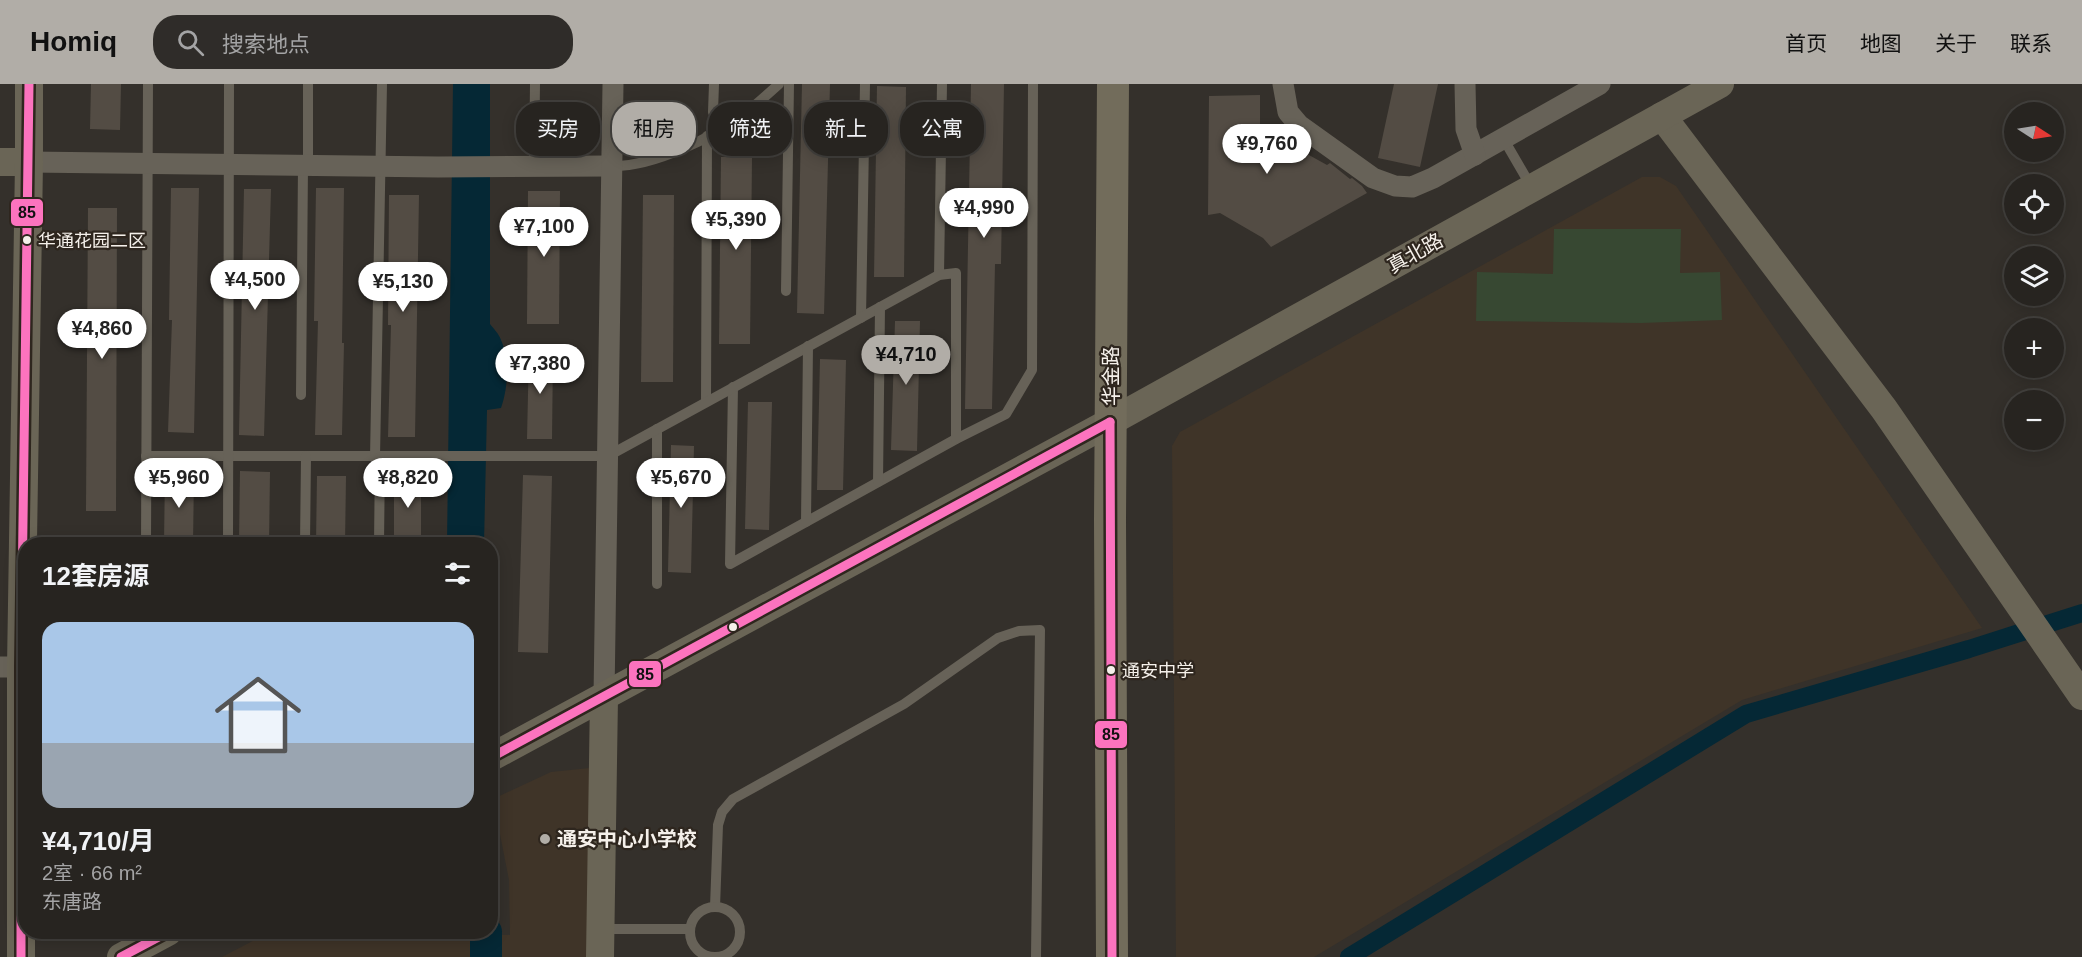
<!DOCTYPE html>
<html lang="zh">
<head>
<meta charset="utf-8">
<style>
	body { margin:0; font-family:Helvetica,"Noto Sans SC",sans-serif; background:#2f2c29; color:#f1f3f6; height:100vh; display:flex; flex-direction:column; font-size:22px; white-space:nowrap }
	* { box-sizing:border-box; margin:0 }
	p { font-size:20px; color:#a4a4a5 }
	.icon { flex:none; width:33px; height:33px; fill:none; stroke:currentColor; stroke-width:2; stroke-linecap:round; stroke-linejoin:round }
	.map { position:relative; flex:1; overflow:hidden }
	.drawer { position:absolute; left:18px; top:453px; width:480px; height:402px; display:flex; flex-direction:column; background:#272420; border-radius:24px; box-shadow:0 3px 15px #0003,0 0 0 2px #43413e }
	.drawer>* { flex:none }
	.hud { position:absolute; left:516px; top:18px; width:570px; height:54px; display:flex; gap:12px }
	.needle { width:39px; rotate:102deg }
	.controls { position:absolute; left:2004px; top:18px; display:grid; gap:12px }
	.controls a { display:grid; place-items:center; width:60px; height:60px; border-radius:50%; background:#272420; box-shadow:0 3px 15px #0003,0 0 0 2px #43413e; font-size:30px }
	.price { position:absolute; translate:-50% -51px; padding:0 14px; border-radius:21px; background:#fff; color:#222; font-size:20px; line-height:39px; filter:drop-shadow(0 2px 3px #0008) }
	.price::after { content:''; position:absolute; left:50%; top:36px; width:18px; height:14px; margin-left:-9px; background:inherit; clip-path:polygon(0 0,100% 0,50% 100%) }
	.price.active { background:#b1ada7; color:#111 }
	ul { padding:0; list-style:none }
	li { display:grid; align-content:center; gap:12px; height:318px; padding:0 24px }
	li+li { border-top:2px solid #43413e }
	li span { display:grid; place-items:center; height:186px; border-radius:18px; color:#555 }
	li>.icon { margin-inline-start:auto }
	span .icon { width:108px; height:108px; fill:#fffc; stroke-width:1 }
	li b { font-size:26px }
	h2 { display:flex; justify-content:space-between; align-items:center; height:72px; padding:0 24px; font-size:26px }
	.tag { padding:0 21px; border-radius:24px; background:#272420; box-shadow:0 3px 15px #0003,0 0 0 2px #43413e; font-size:21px; line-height:54px }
	.tag.active { background:#b1ada7; color:#111 }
	header { display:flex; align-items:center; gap:36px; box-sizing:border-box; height:84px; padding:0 30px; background:#b1ada7; color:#111 }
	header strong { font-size:28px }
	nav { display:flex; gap:33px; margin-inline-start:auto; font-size:21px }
	.search { width:420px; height:54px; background:#2f2c29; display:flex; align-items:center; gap:15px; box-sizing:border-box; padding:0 21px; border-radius:24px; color:#a4a4a5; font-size:22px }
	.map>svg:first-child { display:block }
	.built { fill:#3f3428 }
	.green { fill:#374832 }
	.water { fill:#052835 }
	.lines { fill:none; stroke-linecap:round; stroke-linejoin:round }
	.canal { stroke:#052835; stroke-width:18 }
	.river { stroke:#052835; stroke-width:32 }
	.building { fill:#534c44 }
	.lane { stroke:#676258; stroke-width:10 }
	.street { stroke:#676258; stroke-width:21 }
	.secondary { stroke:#6a6556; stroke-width:28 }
	.primary { stroke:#726c5b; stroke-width:32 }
	.bus-1-casing { stroke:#2e261e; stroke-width:14 }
	.bus-1 { stroke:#fc73be; stroke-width:9 }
	.bus-dot { fill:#f5f0ea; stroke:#2e261e; stroke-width:2 }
	.poi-dot { fill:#b1ada7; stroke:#2e261e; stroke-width:2 }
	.labels { text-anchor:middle; stroke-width:4.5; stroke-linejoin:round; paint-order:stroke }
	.bus-label { font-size:18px; fill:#f5f0ea; stroke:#2e261e; text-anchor:start }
	.street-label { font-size:20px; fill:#f5f0ea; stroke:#2e261e }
	.poi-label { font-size:20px; font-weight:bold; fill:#f5f0ea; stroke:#2e261e; text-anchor:start }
	.line-badge { stroke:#2e261e; stroke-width:2 }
	.pale-badge-label { font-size:16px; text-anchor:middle; font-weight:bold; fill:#111 }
</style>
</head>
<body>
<header>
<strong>Homiq</strong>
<div class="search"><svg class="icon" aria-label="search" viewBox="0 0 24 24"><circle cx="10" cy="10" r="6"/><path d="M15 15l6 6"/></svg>搜索地点</div>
<nav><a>首页</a><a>地图</a><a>关于</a><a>联系</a></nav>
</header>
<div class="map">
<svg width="2082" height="873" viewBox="0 0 2082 873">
	<rect width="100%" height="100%" fill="#34302b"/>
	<!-- built -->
	<g class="built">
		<polygon points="1642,93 1660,93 1676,102 1982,544 1742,616 1314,873 1176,873 1172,362 1180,348"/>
		<polygon points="590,684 587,873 222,873 270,848 322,848 323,851 510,851 509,796 493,715 551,688"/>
	</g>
	<!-- green -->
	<polygon class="green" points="1554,145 1681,145 1680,189 1720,188 1722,236 1641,239 1476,237 1477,188 1553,190"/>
	<!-- water -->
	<path class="water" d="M453,0H490V240C494,245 499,250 501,256C510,276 508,304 501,324L487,326L484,460H447Z"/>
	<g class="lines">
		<!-- canal -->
		<polyline class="canal" points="1349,873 1746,630 1969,565 2082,529"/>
		<!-- river -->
		<polyline class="river" points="486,873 486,848"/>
	</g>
	<!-- building -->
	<g class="building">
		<polygon points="91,0 121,0 120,46 90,45"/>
		<polygon points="802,0 830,0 824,230 797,229"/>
		<polygon points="971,0 1004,0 1001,180 995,180 992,325 965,325"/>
		<polygon points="1394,0 1438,0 1420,83 1378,74"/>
		<polygon points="877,2 906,3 904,193 874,193"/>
		<polygon points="1260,11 1260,44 1327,81 1330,79 1350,95 1352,94 1362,102 1367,109 1271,163 1263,154 1220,129 1208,131 1209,12"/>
		<polygon points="721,73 752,73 750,260 719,260"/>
		<polygon points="171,104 199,104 194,349 168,348 172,236 169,236"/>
		<polygon points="316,104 344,104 342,259 344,259 342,351 315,351 318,237 314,237"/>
		<polygon points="244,105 271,105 264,352 239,351"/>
		<polygon points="528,107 560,107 559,240 527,240"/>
		<polygon points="389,111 419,111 415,353 388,353 391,241 388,241"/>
		<polygon points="643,111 674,111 673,298 641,298"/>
		<polygon points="88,124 117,124 116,427 86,427"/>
		<polygon points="895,237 920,237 917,367 891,366"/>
		<polygon points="529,266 553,267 552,355 527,355"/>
		<polygon points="820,275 846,276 843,406 817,406"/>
		<polygon points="748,318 772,318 769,446 745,445"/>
		<polygon points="671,361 694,362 691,489 668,488"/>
		<polygon points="240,387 270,388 269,460 239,460"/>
		<polygon points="165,389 194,390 193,460 164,460"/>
		<rect x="394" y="390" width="27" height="70"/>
		<polygon points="523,391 552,392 548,569 518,568"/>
		<polygon points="317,392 346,392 345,460 316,460"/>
	</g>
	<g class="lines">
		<!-- lane -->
		<g class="lane">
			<polyline points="308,0 308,81"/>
			<polyline points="714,0 713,28 720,45"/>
			<polyline points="1503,54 1532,104"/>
			<polyline points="534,82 535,0"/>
			<path d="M612,82C653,83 715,53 748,27C758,19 769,9 779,0"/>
			<polyline points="939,191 942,0"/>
			<polyline points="786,207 789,0"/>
			<polyline points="861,234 865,0"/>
			<polyline points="733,303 730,480 956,355 1006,330 1032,286 1033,0"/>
			<polyline points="301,311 303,81"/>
			<polyline points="706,318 707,52"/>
			<polyline points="657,345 657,500"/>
			<polyline points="146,372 608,372 939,191 956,189 956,355"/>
			<polyline points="375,373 382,0"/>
			<polyline points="878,398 880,223"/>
			<polyline points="806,438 808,262"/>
			<polyline points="146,460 148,0"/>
			<polyline points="228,460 229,0"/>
			<polyline points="305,460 306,372"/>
			<polyline points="379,460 380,373"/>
			<polyline points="715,823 718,741 722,728 733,715 904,620 998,554 1019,547 1040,546 1036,873"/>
			<circle cx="715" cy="848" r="25"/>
			<polyline points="601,845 690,845"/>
		</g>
		<!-- street -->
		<g class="street">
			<polyline points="1283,0 1288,28 1299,41 1373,94 1395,102 1412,103 1433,94 1600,0"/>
			<polyline points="1465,0 1466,45 1475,71"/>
			<polyline points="29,78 438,83 612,82"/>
			<polyline points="0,583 21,583"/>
			<polyline points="604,613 613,0"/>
		</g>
		<!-- secondary -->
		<g class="secondary">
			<polyline points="1662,32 1884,325 2082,612"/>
			<polyline points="0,78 29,78"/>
			<polyline points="490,674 1110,338 1720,0"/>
			<polyline points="21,873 21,583 29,78 29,0"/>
			<polyline points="121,873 168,848"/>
			<polyline points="600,873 604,613"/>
		</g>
		<!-- primary -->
		<polyline class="primary" points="1112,873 1110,436 1113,0"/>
		<!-- bus-1 casing -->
		<g class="bus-1-casing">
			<g id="bus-1">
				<polyline points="1110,338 1112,873"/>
				<polyline points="490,674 1110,338"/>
				<polyline points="21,873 21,583 29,0"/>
				<polyline points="121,873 168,848"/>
			</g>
		</g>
		<!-- bus-1 -->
		<use href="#bus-1" class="bus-1"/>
	</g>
	<!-- markers -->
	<g class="bus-dot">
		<circle cx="27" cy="156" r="5"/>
		<circle cx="733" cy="543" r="5"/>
		<circle cx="1111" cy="586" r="5"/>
	</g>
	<circle class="poi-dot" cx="545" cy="755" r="6"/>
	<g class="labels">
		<!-- bus labels -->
		<g class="bus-label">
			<text x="38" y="163">华通花园二区</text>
			<text x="1122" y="593">通安中学</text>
		</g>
		<!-- street labels -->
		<g class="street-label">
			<text transform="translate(1415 169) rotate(-29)" y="7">真北路</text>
			<text transform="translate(1111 292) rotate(-90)" y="7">华金路</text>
		</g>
		<!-- poi labels -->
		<g class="poi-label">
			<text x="557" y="762">通安中心小学校</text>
		</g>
	</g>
	<g class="line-badge">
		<rect x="10" y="114" width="34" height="29" rx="6" fill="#fc73be"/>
		<rect x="628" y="576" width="34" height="28" rx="6" fill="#fc73be"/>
		<rect x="1094" y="636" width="34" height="29" rx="6" fill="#fc73be"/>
	</g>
	<g class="pale-badge-label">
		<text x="27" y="134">85</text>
		<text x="645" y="596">85</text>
		<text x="1111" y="656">85</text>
	</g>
</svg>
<div class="controls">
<a><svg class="needle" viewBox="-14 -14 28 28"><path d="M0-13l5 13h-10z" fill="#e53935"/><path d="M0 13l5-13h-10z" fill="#a4a4a5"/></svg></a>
<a><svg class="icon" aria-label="locate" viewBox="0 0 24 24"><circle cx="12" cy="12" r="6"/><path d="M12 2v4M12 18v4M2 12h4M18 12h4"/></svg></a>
<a><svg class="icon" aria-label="layers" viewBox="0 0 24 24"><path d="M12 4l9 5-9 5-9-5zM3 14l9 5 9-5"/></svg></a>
<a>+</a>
<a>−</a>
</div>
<b class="price" style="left:1267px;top:91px">¥9,760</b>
<b class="price" style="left:984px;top:155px">¥4,990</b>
<b class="price" style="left:736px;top:167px">¥5,390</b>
<b class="price" style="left:544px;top:174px">¥7,100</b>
<b class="price" style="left:255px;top:227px">¥4,500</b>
<b class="price" style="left:403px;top:229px">¥5,130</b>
<b class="price" style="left:102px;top:276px">¥4,860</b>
<b class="price active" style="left:906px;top:302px">¥4,710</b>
<b class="price" style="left:540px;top:311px">¥7,380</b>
<b class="price" style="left:179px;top:425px">¥5,960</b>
<b class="price" style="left:408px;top:425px">¥8,820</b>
<b class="price" style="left:681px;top:425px">¥5,670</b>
<div class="hud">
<a class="tag">买房</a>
<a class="tag active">租房</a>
<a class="tag">筛选</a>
<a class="tag">新上</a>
<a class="tag">公寓</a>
</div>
<section class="drawer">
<h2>12套房源<svg class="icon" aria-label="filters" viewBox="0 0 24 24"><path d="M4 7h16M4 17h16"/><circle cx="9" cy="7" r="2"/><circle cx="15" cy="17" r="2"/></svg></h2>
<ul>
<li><span style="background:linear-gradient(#a9c7e8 65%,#9aa5b1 0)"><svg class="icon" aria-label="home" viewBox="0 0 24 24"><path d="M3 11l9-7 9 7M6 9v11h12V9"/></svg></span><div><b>¥4,710/月</b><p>2室 · 66 m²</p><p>东唐路</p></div></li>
</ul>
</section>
</div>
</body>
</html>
